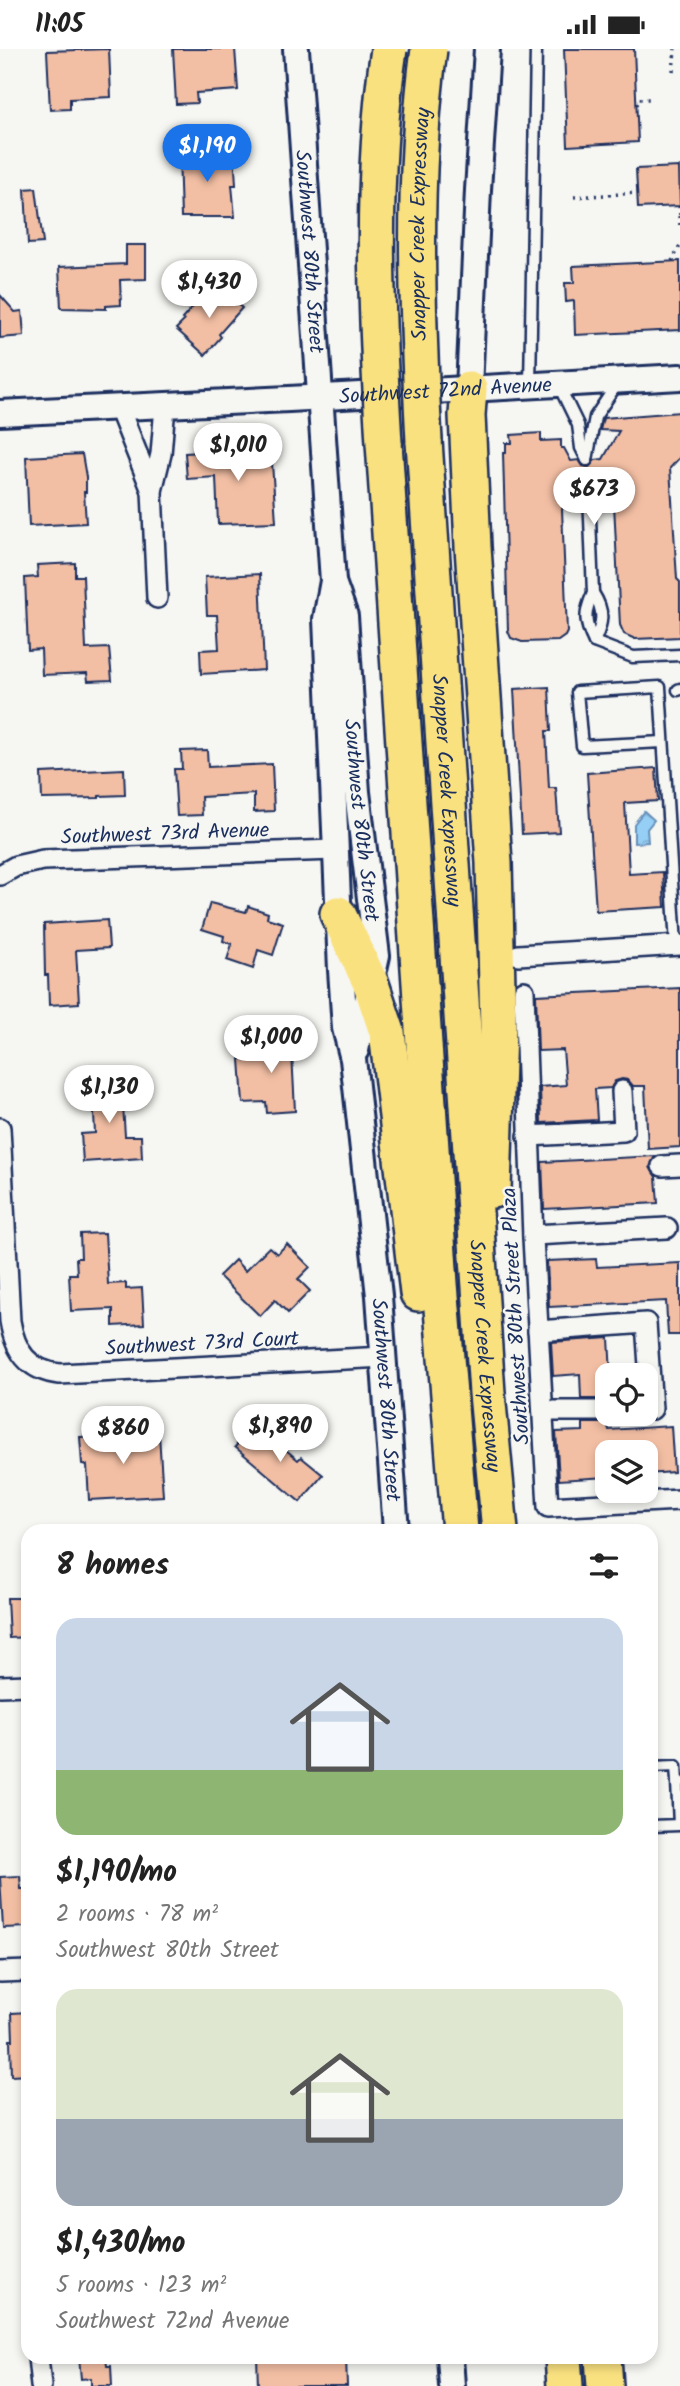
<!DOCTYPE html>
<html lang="en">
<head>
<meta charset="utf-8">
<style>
	body { margin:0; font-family:Kalam,sans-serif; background:#f2f2f2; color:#222; height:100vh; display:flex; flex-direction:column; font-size:26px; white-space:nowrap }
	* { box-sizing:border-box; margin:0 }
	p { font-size:23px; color:#767676 }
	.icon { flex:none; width:38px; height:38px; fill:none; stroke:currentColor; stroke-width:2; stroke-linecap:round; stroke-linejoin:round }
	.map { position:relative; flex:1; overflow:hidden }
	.drawer { position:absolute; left:21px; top:1475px; width:637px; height:840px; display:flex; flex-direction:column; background:#fff; border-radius:21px; box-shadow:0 4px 10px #0003 }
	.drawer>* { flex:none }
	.tools { position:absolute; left:595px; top:1314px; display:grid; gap:14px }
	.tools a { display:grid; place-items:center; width:63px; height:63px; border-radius:14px; background:#fff; box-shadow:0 4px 10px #0003; font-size:35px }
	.price { position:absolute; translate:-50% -60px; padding:0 16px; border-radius:24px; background:#fff; color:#222; font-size:23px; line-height:46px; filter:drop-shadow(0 2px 4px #0008) }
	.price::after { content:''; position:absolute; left:50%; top:42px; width:21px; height:16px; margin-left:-10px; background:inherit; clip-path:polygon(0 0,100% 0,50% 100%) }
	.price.active { background:#1a73e8; color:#fff }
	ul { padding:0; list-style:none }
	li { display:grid; align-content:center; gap:14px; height:371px; padding:0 35px }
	li span { display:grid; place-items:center; height:217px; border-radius:21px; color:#555 }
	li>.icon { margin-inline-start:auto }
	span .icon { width:126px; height:126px; fill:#fffc; stroke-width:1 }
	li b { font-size:30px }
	h2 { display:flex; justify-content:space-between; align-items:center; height:84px; padding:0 35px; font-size:30px }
	.status { display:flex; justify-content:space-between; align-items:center; height:49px; padding:0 35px; background:#fff; direction:ltr }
	.status svg { height:19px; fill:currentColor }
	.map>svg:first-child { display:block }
	.water { fill:url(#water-ripples); stroke:#658fb9; stroke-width:2 }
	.building { fill:#f3bfa4; stroke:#1b2f5e; stroke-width:2 }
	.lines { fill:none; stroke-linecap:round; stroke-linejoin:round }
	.service-casing { stroke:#1b2f5e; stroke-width:15 }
	.minor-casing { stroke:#1b2f5e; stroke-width:24 }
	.tertiary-casing { stroke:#1b2f5e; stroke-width:30 }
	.motorway-casing { stroke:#1b2f5e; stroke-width:40 }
	.path { stroke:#1b2f5e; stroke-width:3.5; stroke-dasharray:2 5; stroke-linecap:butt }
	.service { stroke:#f6f6f2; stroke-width:10 }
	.minor { stroke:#f6f6f2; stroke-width:19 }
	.tertiary { stroke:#f6f6f2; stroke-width:24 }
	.motorway { stroke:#fae180; stroke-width:35 }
	.motorway-bridge-casing { stroke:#1b2f5e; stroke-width:40; stroke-linecap:butt }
	.motorway-bridge { stroke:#fae180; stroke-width:35 }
	.labels { text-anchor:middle; stroke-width:5; stroke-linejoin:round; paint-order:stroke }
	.street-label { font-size:21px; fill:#1b2f5e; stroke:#f6f6f2 }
</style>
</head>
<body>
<div class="status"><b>11:05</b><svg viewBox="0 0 49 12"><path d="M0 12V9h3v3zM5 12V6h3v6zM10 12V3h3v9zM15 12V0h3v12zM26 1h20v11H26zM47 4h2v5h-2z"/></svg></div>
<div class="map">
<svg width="680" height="2337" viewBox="0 0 680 2337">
	<defs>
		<pattern id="water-ripples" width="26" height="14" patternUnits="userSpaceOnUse" patternTransform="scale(1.75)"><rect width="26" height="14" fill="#96cff5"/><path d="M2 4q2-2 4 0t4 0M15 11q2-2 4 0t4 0" fill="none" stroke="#81b2d4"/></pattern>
	</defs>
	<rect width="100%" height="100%" fill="#f6f6f2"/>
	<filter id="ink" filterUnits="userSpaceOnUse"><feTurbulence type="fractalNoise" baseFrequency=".0143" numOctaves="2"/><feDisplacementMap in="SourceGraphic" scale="14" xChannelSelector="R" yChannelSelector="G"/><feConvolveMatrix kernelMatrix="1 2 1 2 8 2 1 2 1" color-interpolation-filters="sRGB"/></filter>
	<g filter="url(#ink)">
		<!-- water -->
		<polygon class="water" points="644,762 654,771 647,780 648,793 634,794 634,775"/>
		<!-- building -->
		<g class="building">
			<polygon points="109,0 111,48 70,50 70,60 50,61 47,2"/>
			<polygon points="173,0 235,0 238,41 196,44 197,54 176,55"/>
			<polygon points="564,0 634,0 638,93 568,97"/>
			<polygon points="234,102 236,136 232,136 235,168 181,168 179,104"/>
			<polygon points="679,118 680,157 638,159 636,120"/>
			<polygon points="36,139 43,194 28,195 25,140"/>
			<polygon points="126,196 146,196 146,230 120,231 121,256 106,257 106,260 61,259 59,218 126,215"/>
			<polygon points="680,212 680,281 575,286 574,252 566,253 565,234 574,234 573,217"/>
			<polygon points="217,236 242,259 219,285 221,288 205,306 176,280 184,272 182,270 198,252 201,255"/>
			<polygon points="0,246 15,263 22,262 24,287 0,289"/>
			<polygon points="680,363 680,408 670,419 677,530 680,533 680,588 635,590 624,585 620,576 614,455 606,448 597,448 596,441 589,437 583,440 582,448 572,448 562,460 567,583 565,587 558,592 522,593 511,589 508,582 503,404 506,404 506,394 512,394 511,386 541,384 541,392 561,391 561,399 564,399 571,412 579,411 583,417 589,418 595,411 603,410 619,382 600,381 603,369"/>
			<polygon points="271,399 276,473 218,475 216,428 187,430 185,404"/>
			<polygon points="82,405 86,428 86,443 84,443 86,474 29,477 26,408"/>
			<polygon points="75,514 75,527 83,527 86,600 109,599 112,631 88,632 87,624 42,626 41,600 28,601 25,529 38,528 37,516"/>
			<polygon points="260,525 264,621 201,625 200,601 219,600 217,566 207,566 205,528"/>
			<polygon points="549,638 551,682 546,682 549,739 556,739 559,783 522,785 514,640"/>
			<polygon points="207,701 208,718 272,715 274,762 254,763 254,745 201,748 202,766 177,767 174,720 182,720 181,702"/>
			<polygon points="656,719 658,752 625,754 629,825 663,823 665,858 596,862 587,724"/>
			<polygon points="124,720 125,746 99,747 99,749 42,750 41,724"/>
			<polygon points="210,854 246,863 248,857 268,864 267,869 283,874 273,906 258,901 253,920 227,911 232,895 223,892 224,887 202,880"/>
			<polygon points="107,871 109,899 76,901 79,954 49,956 48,926 45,926 44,875"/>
			<polygon points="680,939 680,1098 648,1100 645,1037 633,1037 628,1031 622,1030 615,1032 611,1039 595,1040 597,1071 541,1074 540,1038 566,1036 563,1001 538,1002 536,946"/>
			<polygon points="291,984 295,1062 267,1064 266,1053 243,1054 240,1010 263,1008 261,985"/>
			<polygon points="121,1026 125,1087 141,1087 142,1109 83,1113 81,1085 95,1084 92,1027"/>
			<polygon points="655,1107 650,1118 656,1128 658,1154 544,1160 542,1113"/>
			<polygon points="105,1184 108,1235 126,1234 126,1240 142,1239 144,1275 113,1277 113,1260 71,1262 69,1225 77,1225 76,1209 81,1209 80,1185"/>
			<polygon points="287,1195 310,1218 298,1230 310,1242 288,1264 275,1251 260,1267 219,1227 235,1211 245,1222 269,1198 277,1205"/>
			<polygon points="596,1210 597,1218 680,1214 680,1286 668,1286 666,1252 549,1258 547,1212"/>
			<polygon points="609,1289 611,1326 607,1326 607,1350 581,1350 580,1325 553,1327 551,1293"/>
			<polygon points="583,1374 607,1374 609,1381 671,1377 674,1423 646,1425 646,1404 607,1404 607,1428 559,1431 556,1383 583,1382"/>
			<polygon points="253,1377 277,1398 279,1395 298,1411 301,1408 323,1426 300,1453 235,1398"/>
			<polygon points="159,1385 163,1447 89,1451 87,1416 82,1415 80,1388"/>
			<polygon points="7,1549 28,1549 28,1588 9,1589"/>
			<polygon points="20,1827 21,1840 28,1840 28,1878 3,1879 0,1828"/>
			<polygon points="28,1963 28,2026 11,2027 10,1991 13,1991 12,1964"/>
			<polygon points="79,2308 106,2308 107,2317 111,2317 112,2337 91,2337 91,2329 81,2330"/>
			<polygon points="257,2308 346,2308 347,2337 258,2337"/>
		</g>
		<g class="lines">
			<!-- service casing -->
			<g class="service-casing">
				<g id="service">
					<polyline points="530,336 536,0"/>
					<polyline points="559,337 578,376 581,399 587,411"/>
					<polyline points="587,411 595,368 617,335"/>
					<path d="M589,444L593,544C584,564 584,573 594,593L633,608L680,606"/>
					<path d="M593,544C605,562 603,574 594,593"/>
					<polyline points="678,641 680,640"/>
					<polyline points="663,693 582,697 577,643 660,638 676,896"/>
					<polyline points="651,1718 676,1717 677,1733 680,1733"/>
					<polyline points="651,1777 679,1776 677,1733"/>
				</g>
			</g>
			<!-- minor casing -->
			<g class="minor-casing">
				<g id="minor">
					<polyline points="119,359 152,442"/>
					<polyline points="157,549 152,442 161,405 165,357"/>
					<polyline points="0,826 16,817 43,811 335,801"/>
					<polyline points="518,906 680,896"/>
					<polyline points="524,942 533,1189 548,1458 680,1451"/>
					<path d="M0,1079L10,1272C15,1302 28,1322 60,1325L384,1308"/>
					<polyline points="528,1087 624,1082 622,1042"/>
					<polyline points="662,1117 680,1116"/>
					<polyline points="533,1186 667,1179"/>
					<polyline points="538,1282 646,1274 652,1360 646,1360"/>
					<polyline points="543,1362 607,1362"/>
					<polyline points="0,1637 28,1636"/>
					<polyline points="0,1923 28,1922"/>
					<polyline points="38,2308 41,2337"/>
				</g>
			</g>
			<!-- tertiary casing -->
			<g class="tertiary-casing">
				<g id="tertiary">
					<path id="s1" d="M296,0L333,532L326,570L341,921L345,979L353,1010L379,1247L396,1482"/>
					<polyline points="469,340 478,141 487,0"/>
					<path id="s2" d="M0,364L289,350L680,328"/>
					<path id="s3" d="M334,536L345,567L357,743L377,907L356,1001"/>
					<polyline points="450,2308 452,2337"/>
				</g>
			</g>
			<!-- motorway casing -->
			<g class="motorway-casing">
				<g id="motorway">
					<polyline points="469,340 467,366 473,498 494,814 498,979 493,1141"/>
					<path id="s4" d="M424,392L487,1344L500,1482"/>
					<polyline points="384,394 440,1235 460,1482"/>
					<polyline points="338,865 371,935 387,983 418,1244"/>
					<polyline points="563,2308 565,2337"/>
					<polyline points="603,2308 605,2337"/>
				</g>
			</g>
			<!-- path -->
			<g class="path">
				<polyline points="673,22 675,0"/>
				<polyline points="637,56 639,50 652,50"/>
				<polyline points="574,148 637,144"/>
				<polyline points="679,157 680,168"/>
				<polyline points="679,167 680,178"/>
				<polyline points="672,212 680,197"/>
			</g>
			<!-- service -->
			<use href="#service" class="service"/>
			<!-- minor -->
			<use href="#minor" class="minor"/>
			<!-- tertiary -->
			<use href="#tertiary" class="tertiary"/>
			<!-- motorway -->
			<use href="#motorway" class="motorway"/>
			<!-- motorway-bridge casing -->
			<g class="motorway-bridge-casing">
				<g id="motorway-bridge">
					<path id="s5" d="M424,392C417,261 412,130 429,0"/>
					<path d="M384,394C376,263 370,130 389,0"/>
				</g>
			</g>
			<!-- motorway-bridge -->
			<use href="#motorway-bridge" class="motorway-bridge"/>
		</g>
	</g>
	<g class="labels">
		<!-- street labels -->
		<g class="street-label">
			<text dy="7" stroke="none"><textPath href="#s5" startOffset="217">Snapper Creek Expressway</textPath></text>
			<text dy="7" stroke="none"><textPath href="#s1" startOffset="203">Southwest 80th Street</textPath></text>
			<text dy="7" stroke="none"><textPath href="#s2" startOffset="446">Southwest 72nd Avenue</textPath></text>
			<text dy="7" stroke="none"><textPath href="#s4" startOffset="350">Snapper Creek Expressway</textPath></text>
			<text dy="7" stroke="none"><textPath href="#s3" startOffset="238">Southwest 80th Street</textPath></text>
			<text transform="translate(165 784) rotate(-2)" y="7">Southwest 73rd Avenue</text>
			<text transform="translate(515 1267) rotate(-93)" y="7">Southwest 80th Street Plaza</text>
			<text transform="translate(202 1294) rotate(-3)" y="7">Southwest 73rd Court</text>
			<text dy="7" stroke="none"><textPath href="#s4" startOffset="917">Snapper Creek Expressway</textPath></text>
			<text dy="7" stroke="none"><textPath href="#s1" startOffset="1356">Southwest 80th Street</textPath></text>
		</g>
	</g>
</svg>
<div class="tools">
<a><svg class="icon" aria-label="locate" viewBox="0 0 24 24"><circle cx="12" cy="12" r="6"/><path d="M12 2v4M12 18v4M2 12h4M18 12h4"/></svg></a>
<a><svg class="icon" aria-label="layers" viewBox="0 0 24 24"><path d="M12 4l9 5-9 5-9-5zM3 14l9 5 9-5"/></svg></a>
</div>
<b class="price active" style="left:207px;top:135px">$1,190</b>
<b class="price" style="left:209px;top:271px">$1,430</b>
<b class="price" style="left:238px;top:434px">$1,010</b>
<b class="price" style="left:594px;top:478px">$673</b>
<b class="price" style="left:271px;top:1026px">$1,000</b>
<b class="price" style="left:109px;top:1076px">$1,130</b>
<b class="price" style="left:280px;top:1415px">$1,890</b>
<b class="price" style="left:123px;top:1417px">$860</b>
<section class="drawer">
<h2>8 homes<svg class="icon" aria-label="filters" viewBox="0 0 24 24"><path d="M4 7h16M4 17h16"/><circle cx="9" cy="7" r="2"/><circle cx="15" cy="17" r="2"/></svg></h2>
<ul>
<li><span style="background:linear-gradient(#c9d6e8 70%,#8fb573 0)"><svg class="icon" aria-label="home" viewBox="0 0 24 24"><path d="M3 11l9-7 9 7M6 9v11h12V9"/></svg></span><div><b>$1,190/mo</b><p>2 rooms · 78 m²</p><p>Southwest 80th Street</p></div></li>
<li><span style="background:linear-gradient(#dfe7d0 60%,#9aa5b1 0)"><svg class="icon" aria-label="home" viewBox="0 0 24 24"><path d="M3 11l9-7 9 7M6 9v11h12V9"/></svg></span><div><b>$1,430/mo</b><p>5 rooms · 123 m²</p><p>Southwest 72nd Avenue</p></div></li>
</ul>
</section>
</div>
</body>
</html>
